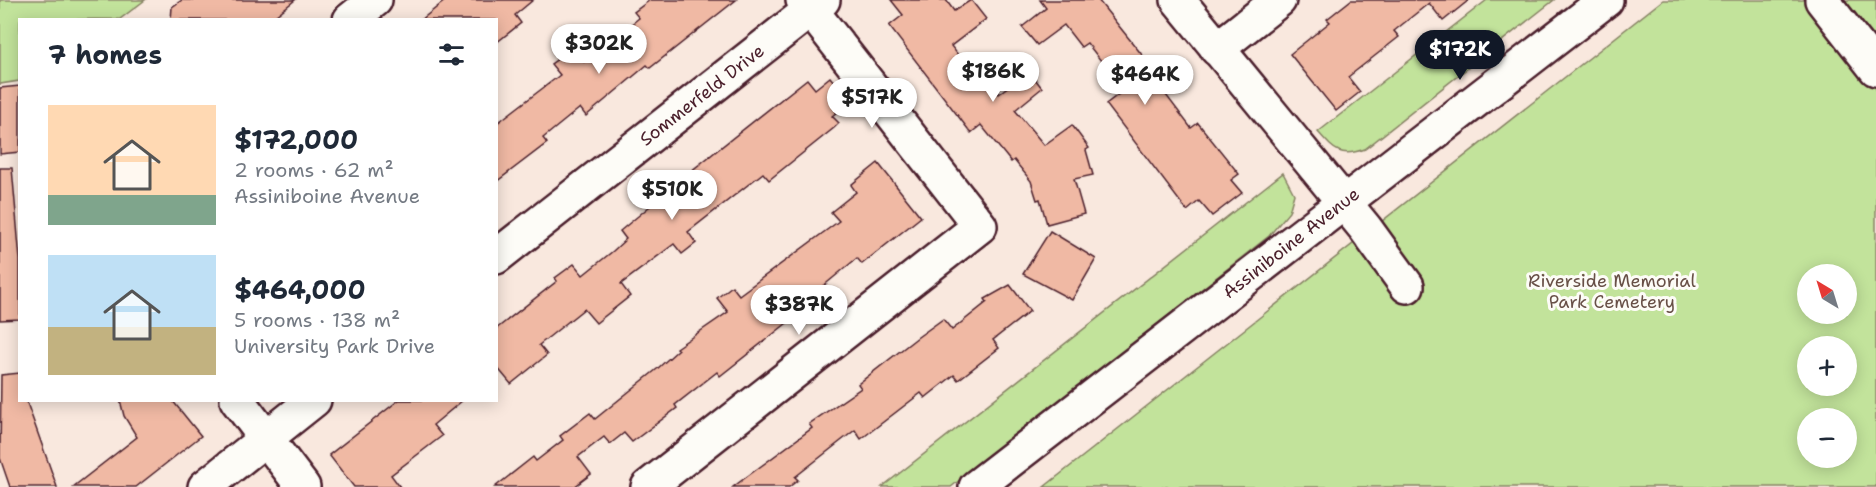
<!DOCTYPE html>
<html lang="en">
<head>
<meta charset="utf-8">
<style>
	body { margin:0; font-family:"Shantell Sans",sans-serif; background:#f6f6f7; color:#1f2937; height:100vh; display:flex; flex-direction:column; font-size:22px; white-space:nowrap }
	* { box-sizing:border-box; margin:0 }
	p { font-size:20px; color:#747a83 }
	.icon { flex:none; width:33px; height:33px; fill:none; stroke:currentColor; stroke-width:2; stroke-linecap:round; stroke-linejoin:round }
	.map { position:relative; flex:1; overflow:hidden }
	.side { position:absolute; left:18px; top:18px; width:480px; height:384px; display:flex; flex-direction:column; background:#fff; border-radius:0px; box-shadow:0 3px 15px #0003 }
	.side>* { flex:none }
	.needle { width:39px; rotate:322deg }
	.tools { position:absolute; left:1797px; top:264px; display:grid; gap:12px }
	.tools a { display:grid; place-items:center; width:60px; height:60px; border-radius:50%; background:#fff; box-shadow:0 3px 15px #0003; font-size:30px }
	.price { position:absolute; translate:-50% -51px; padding:0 14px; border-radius:21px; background:#fff; color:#222; font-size:20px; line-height:39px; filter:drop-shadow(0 2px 3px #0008) }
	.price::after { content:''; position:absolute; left:50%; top:36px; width:18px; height:14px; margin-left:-9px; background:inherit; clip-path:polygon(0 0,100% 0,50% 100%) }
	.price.on { background:#111827; color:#fff }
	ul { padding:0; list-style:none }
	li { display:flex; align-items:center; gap:18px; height:150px; padding:0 30px }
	li span { display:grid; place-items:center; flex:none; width:168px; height:120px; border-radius:0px; color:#555 }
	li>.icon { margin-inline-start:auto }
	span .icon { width:72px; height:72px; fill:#fffc; stroke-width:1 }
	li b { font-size:26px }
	h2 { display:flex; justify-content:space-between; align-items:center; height:72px; padding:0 30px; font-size:26px }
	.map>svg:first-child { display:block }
	.green { fill:#c2e39b; stroke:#868163; stroke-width:1.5; fill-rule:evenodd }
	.building { fill:#f0b9a4; stroke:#4a1f2b; stroke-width:1.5 }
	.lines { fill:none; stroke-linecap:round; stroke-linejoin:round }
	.minor-casing { stroke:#4a1f2b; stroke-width:38 }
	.minor { stroke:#fdfcf7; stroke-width:33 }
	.labels { text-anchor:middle; stroke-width:6; stroke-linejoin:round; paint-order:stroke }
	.street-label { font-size:18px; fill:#4a1f2b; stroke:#fdfcf7 }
	.park-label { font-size:18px; fill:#685047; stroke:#fdfcf7 }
</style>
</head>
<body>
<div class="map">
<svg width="1876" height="487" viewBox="0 0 1876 487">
	<rect width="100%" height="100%" fill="#f9e8de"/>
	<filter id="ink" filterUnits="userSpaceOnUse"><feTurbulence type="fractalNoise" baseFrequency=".0167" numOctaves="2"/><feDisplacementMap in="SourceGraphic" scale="12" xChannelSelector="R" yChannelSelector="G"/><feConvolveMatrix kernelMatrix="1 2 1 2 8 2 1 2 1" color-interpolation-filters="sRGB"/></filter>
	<g filter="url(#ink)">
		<!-- green -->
		<g class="green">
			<polygon points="0,0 145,0 120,19 20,20 19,81 0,84"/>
			<path d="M1487,0H1554L1365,149C1340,158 1335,151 1318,132Z"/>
			<path d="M1663,0H1876V487H1044ZM1808,274H1846V314H1808ZM1808,346H1846V386H1808ZM1808,418H1846V458H1808Z"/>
			<polygon points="1283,173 1294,194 1289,212 1269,236 951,487 882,487"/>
		</g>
		<!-- building -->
		<g class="building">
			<polygon points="182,0 295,0 270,20 171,20 172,7"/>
			<polygon points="446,0 533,0 515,15 521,23 496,43 496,20 421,20"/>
			<polygon points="650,0 736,0 650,68 647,65 586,116 580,108 543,138 547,143 496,182 496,124 560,75 551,64 573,48 584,62 639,18 634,12"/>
			<polygon points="891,0 946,0 954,11 971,0 986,19 951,46 974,75 980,71 998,94 1029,71 1042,88 1015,110 1044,145 1072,125 1089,148 1086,150 1093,175 1074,179 1084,214 1047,224 1040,199 1037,200 1031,181 1014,160 1011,162 981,125 971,133 889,26 903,15"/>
			<polygon points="1040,0 1098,0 1171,91 1166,95 1191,128 1198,123 1239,174 1231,180 1242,193 1212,216 1199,201 1187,211 1106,104 1124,90 1087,43 1081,47 1064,25 1037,45 1022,27 1046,8"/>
			<polygon points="1351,0 1469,0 1443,21 1429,3 1394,31 1399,37 1348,77 1360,92 1336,111 1290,54 1330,22 1327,19"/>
			<polygon points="830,77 850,102 832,116 839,123 834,128 769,180 763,173 688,232 696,243 682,254 674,244 621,284 630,296 596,323 584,309 539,345 547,355 511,384 496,366 496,329 557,281 555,278 574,264 583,275 613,251 626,239 620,231 667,192 663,187 682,171 686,175 807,79 815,89"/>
			<polygon points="20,86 20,152 0,154 0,88"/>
			<polygon points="878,163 921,217 862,264 857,258 816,292 820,297 720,376 717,372 675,405 677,408 632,442 624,433 610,444 604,437 578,457 591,474 574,487 495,487 533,457 536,461 563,440 560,436 590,413 595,419 657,369 678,350 676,348 728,312 717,298 732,286 739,295 839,221 831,212 856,192 851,185"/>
			<polygon points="0,168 12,168 20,260 20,319 0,320"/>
			<polygon points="1050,231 1096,259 1072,300 1023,274"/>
			<polygon points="1010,285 1030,311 993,340 999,348 958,380 954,375 925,398 921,393 861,439 855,430 795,477 798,480 789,487 733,487 812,428 809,424 861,388 858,384 918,337 943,319 952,330 987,302 985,299"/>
			<polygon points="20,373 20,400 26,400 57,487 10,487 0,458 1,375"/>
			<polygon points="120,400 172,400 201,436 136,487 73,487 137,437 124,416"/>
			<polygon points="399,400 463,400 433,425 442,436 391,475 400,487 354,487 329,455"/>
		</g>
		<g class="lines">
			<!-- minor casing -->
			<g class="minor-casing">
				<g id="minor">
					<polyline points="1178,0 1365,228 1407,286"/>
					<polyline points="1822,0 1876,69"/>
					<polyline points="350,20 375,0"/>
					<polyline points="1217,49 1279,0"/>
					<polyline points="496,257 823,0"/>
					<polyline points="237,400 303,487"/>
					<polyline points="205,487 314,400"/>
					<polyline points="648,487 980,226 803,0"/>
					<polyline points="976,487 1606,0"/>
				</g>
			</g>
			<!-- minor -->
			<use href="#minor" class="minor"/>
		</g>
	</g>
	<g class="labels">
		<!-- street labels -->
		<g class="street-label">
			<text transform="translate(702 95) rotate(-38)" y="6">Sommerfeld Drive</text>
			<text transform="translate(1291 243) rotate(-38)" y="6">Assiniboine Avenue</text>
		</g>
		<!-- park labels -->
		<g class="park-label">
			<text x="1612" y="287">Riverside Memorial<tspan x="1612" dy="21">Park Cemetery</tspan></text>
		</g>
	</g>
</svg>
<div class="tools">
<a><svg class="needle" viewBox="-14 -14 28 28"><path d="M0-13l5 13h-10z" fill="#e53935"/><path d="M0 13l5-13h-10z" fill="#747a83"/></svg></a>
<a>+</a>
<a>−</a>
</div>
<b class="price" style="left:599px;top:75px">$302K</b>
<b class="price on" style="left:1460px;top:81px">$172K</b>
<b class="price" style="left:993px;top:103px">$186K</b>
<b class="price" style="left:1145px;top:106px">$464K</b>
<b class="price" style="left:872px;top:129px">$517K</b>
<b class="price" style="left:672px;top:221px">$510K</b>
<b class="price" style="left:799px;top:336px">$387K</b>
<section class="side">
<h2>7 homes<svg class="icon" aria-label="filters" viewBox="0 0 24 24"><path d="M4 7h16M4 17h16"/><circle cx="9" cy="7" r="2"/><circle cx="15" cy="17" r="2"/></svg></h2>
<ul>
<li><span style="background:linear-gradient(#ffd9b3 75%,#7fa58c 0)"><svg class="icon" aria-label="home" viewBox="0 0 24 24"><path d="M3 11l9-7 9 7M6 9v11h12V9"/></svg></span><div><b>$172,000</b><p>2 rooms · 62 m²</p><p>Assiniboine Avenue</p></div></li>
<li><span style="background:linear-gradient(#bfe0f5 60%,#c2b280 0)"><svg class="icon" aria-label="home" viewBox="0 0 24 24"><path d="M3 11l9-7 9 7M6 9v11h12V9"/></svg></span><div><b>$464,000</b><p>5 rooms · 138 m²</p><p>University Park Drive</p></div></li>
</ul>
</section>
</div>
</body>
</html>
